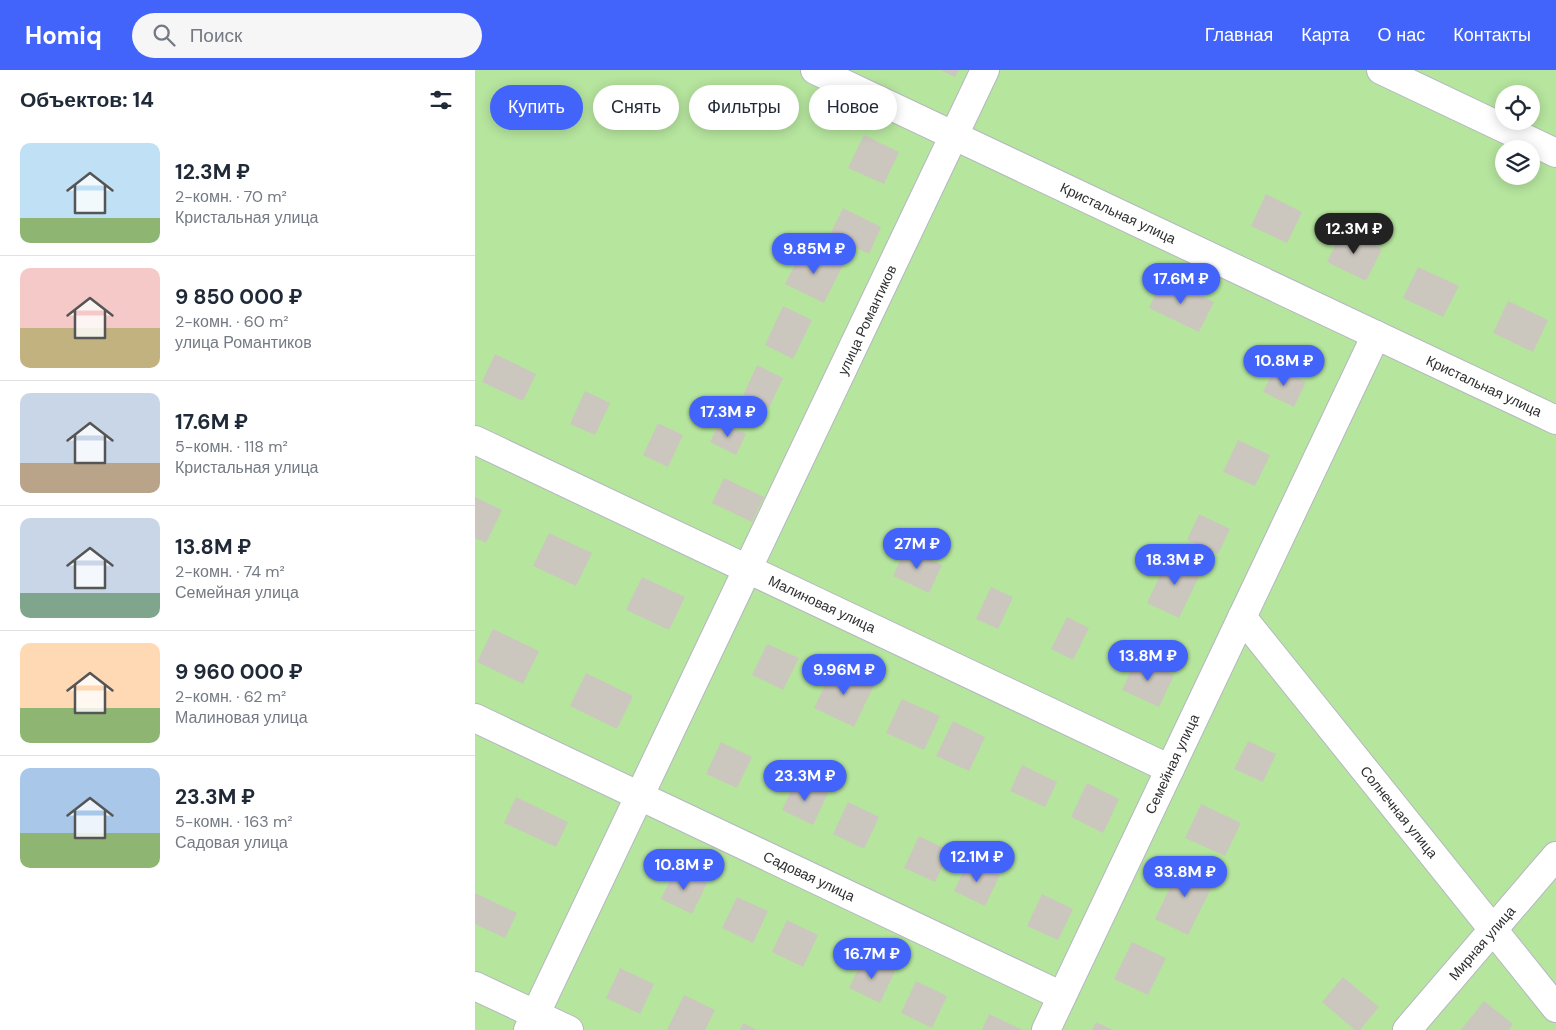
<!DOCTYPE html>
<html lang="ru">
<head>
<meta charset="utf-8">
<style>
	body { margin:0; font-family:"DM Sans",sans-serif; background:#f6f6f7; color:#1f2937; height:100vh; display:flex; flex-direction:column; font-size:19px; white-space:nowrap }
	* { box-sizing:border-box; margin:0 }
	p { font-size:16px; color:#747a83 }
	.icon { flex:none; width:28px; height:28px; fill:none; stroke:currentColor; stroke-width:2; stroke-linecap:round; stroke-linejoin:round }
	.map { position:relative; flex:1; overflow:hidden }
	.details { display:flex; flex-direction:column; background:#fff; width:475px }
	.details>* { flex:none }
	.hud { position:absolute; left:15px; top:15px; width:475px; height:45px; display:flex; gap:10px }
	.controls { position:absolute; left:1020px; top:15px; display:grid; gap:10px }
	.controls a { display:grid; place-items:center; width:45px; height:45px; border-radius:50%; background:#fff; box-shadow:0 2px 12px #0003; font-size:25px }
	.price { position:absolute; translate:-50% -42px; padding:0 11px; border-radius:18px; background:#4264fb; color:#fff; font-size:16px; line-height:32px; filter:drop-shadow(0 1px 2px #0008) }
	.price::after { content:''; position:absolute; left:50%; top:30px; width:15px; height:11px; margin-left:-8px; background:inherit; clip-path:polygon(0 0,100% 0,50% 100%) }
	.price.on { background:#222; color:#fff }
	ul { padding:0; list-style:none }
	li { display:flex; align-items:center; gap:15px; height:125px; padding:0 20px }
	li+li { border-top:1px solid #e0e1e3 }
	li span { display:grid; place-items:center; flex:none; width:140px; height:100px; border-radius:10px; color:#555 }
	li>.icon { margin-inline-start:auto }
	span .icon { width:60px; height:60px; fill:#fffc; stroke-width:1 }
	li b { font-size:21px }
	h2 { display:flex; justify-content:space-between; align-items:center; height:60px; padding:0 20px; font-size:21px }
	.chip { padding:0 18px; border-radius:22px; background:#fff; box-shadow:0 2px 12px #0003; font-size:18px; line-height:45px }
	.chip.on { background:#4264fb; color:#fff }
	header { display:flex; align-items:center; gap:30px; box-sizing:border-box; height:70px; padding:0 25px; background:#4264fb; color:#fff }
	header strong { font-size:24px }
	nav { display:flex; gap:28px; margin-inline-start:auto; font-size:18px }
	.search { width:350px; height:45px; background:#f6f6f7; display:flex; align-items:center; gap:12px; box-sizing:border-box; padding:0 18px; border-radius:28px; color:#747a83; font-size:19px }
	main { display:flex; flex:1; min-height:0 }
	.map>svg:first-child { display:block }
	.green { fill:#b6e59e; fill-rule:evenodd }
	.building { fill:#cbc7bf }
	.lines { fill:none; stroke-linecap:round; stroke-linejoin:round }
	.minor-casing { stroke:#b4b7c1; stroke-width:30 }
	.minor { stroke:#fff; stroke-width:28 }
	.labels { text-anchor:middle; stroke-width:4.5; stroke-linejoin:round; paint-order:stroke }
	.street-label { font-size:14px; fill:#2e2e2e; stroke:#fff }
</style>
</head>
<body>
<header>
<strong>Homiq</strong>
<div class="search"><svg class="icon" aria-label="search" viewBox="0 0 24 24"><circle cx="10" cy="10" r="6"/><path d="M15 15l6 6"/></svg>Поиск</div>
<nav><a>Главная</a><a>Карта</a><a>О нас</a><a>Контакты</a></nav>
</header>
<main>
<section class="details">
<h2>Объектов: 14<svg class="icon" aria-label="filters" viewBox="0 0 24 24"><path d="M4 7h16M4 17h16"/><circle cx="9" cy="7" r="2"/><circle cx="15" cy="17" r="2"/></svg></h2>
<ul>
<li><span style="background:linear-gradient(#bfe0f5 75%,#8fb573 0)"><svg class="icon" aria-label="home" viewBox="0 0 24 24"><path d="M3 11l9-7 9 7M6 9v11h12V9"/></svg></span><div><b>12.3M ₽</b><p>2-комн. · 70 m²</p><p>Кристальная улица</p></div></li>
<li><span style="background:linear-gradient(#f6c9c9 60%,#c2b280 0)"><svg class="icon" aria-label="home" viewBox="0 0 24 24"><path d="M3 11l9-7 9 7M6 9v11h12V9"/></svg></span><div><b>9 850 000 ₽</b><p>2-комн. · 60 m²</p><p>улица Романтиков</p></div></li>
<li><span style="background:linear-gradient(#c9d6e8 70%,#b9a48a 0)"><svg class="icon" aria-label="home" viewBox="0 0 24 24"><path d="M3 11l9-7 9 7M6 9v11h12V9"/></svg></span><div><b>17.6M ₽</b><p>5-комн. · 118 m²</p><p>Кристальная улица</p></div></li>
<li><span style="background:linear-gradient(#c9d6e8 75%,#7fa58c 0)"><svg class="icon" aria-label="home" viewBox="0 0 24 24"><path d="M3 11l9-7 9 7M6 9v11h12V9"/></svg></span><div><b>13.8M ₽</b><p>2-комн. · 74 m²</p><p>Семейная улица</p></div></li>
<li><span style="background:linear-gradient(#ffd9b3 65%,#8fb573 0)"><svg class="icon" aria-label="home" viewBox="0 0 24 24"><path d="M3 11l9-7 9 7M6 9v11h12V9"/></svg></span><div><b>9 960 000 ₽</b><p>2-комн. · 62 m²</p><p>Малиновая улица</p></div></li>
<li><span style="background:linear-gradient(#a9c7e8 65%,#8fb573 0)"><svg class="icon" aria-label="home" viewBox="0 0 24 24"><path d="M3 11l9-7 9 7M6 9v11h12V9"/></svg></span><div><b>23.3M ₽</b><p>5-комн. · 163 m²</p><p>Садовая улица</p></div></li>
</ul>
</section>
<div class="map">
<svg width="1081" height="960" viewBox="0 0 1081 960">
	<rect width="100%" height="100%" fill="#efe9e1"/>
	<!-- green -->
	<path class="green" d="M0,0H1081V960H0ZM1029,24H1056V51H1029ZM1029,79H1056V106H1029Z"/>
	<!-- building -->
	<g class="building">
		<polygon points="465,0 484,0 480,7"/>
		<polygon points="389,65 424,82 409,114 373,98"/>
		<polygon points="791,124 827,142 812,173 776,156"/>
		<polygon points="368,138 406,157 394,184 355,165"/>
		<polygon points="867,160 907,179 891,211 852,192"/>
		<polygon points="329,176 368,195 349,233 310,214"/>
		<polygon points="943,197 984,216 968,247 928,228"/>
		<polygon points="688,208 739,232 724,262 674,238"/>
		<polygon points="1033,231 1073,250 1058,282 1018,263"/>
		<polygon points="308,236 337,250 318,289 290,275"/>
		<polygon points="20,284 61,304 48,331 7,312"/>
		<polygon points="282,295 308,308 294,338 268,326"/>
		<polygon points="800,297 831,312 819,337 788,322"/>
		<polygon points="110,321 135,333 120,365 95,354"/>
		<polygon points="245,352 271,364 261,385 235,372"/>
		<polygon points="183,353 208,365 193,397 168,385"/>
		<polygon points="763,370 795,385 780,416 748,402"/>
		<polygon points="249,408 289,427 277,452 237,433"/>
		<polygon points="0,427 27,440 11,473 0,468"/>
		<polygon points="724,444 755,459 743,484 712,470"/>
		<polygon points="74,463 117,483 101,516 58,496"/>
		<polygon points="431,478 467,495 454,523 418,506"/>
		<polygon points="695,485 727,500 704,548 672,533"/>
		<polygon points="167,507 210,527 194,560 151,540"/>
		<polygon points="516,517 538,527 523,559 501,549"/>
		<polygon points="592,547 614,558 598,590 576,579"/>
		<polygon points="18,559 64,581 48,614 2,592"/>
		<polygon points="292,574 324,588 308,620 277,605"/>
		<polygon points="662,587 699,605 684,637 647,620"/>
		<polygon points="359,596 399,615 379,657 339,638"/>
		<polygon points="111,603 158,626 142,659 95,636"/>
		<polygon points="427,629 465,646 449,680 411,663"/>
		<polygon points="478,651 510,667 494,701 461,686"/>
		<polygon points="773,671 801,684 788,712 759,699"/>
		<polygon points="246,672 277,687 262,718 231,704"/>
		<polygon points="547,695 582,712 570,737 535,721"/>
		<polygon points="322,708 353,723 338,755 307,740"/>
		<polygon points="612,713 644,729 628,763 596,747"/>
		<polygon points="41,727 93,752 81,777 29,753"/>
		<polygon points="373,732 404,747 389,779 358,764"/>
		<polygon points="726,734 766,753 750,786 710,768"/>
		<polygon points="444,766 475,781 460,812 429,798"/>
		<polygon points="494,790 525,805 510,836 479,821"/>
		<polygon points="707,792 741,808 713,865 680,849"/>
		<polygon points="201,798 232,813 217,844 186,829"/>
		<polygon points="0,823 42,843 30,868 0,854"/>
		<polygon points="567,824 598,839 583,870 552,856"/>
		<polygon points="262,827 293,841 278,873 247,858"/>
		<polygon points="312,850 343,865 328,897 297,882"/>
		<polygon points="657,872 691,888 673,925 639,909"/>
		<polygon points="389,887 420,901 405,933 374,918"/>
		<polygon points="145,898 179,914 165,944 131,928"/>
		<polygon points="868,907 904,937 885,960 880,960 847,932"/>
		<polygon points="441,911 472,926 457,958 426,943"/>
		<polygon points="209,925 240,940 230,960 192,960"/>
		<polygon points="1009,931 1038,954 1034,960 986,960"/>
		<polygon points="514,944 548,960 507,960"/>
		<polygon points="621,952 638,960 617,960"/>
		<polygon points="268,953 282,960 265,960"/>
	</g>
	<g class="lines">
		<!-- minor casing -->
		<g class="minor-casing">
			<g id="minor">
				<polyline points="340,0 1081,350"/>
				<polyline points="906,0 1081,83"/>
				<polyline points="0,370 695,699"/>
				<polyline points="767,547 1081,938"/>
				<polyline points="0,648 587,926"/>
				<polyline points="0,916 94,960"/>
				<polyline points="53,960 510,0"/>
				<polyline points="571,960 901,265"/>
				<polyline points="932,960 1081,786"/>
			</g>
		</g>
		<!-- minor -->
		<use href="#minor" class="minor"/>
	</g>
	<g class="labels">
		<!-- street labels -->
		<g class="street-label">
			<text transform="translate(643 143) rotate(25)" y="5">Кристальная улица</text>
			<text transform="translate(392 250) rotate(-65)" y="5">улица Романтиков</text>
			<text transform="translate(1009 316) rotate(25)" y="5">Кристальная улица</text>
			<text transform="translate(347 534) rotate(25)" y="5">Малиновая улица</text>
			<text transform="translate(697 694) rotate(-65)" y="5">Семейная улица</text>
			<text transform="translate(924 742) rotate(51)" y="5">Солнечная улица</text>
			<text transform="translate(334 806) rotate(25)" y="5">Садовая улица</text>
			<text transform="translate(1007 873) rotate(-49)" y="5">Мирная улица</text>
		</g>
	</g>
</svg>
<div class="controls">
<a><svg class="icon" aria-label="locate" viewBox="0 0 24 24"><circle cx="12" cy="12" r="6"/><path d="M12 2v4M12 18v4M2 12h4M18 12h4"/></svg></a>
<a><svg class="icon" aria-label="layers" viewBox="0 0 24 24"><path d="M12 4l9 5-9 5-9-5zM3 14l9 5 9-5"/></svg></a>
</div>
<b class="price on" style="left:879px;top:185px">12.3M ₽</b>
<b class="price" style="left:339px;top:205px">9.85M ₽</b>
<b class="price" style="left:706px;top:235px">17.6M ₽</b>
<b class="price" style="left:809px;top:317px">10.8M ₽</b>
<b class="price" style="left:253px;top:368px">17.3M ₽</b>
<b class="price" style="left:442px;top:500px">27M ₽</b>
<b class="price" style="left:700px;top:516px">18.3M ₽</b>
<b class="price" style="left:673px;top:612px">13.8M ₽</b>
<b class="price" style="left:369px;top:626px">9.96M ₽</b>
<b class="price" style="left:330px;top:732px">23.3M ₽</b>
<b class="price" style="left:502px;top:813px">12.1M ₽</b>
<b class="price" style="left:209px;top:821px">10.8M ₽</b>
<b class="price" style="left:710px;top:828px">33.8M ₽</b>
<b class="price" style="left:397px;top:910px">16.7M ₽</b>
<div class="hud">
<a class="chip on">Купить</a>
<a class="chip">Снять</a>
<a class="chip">Фильтры</a>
<a class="chip">Новое</a>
</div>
</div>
</main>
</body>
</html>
